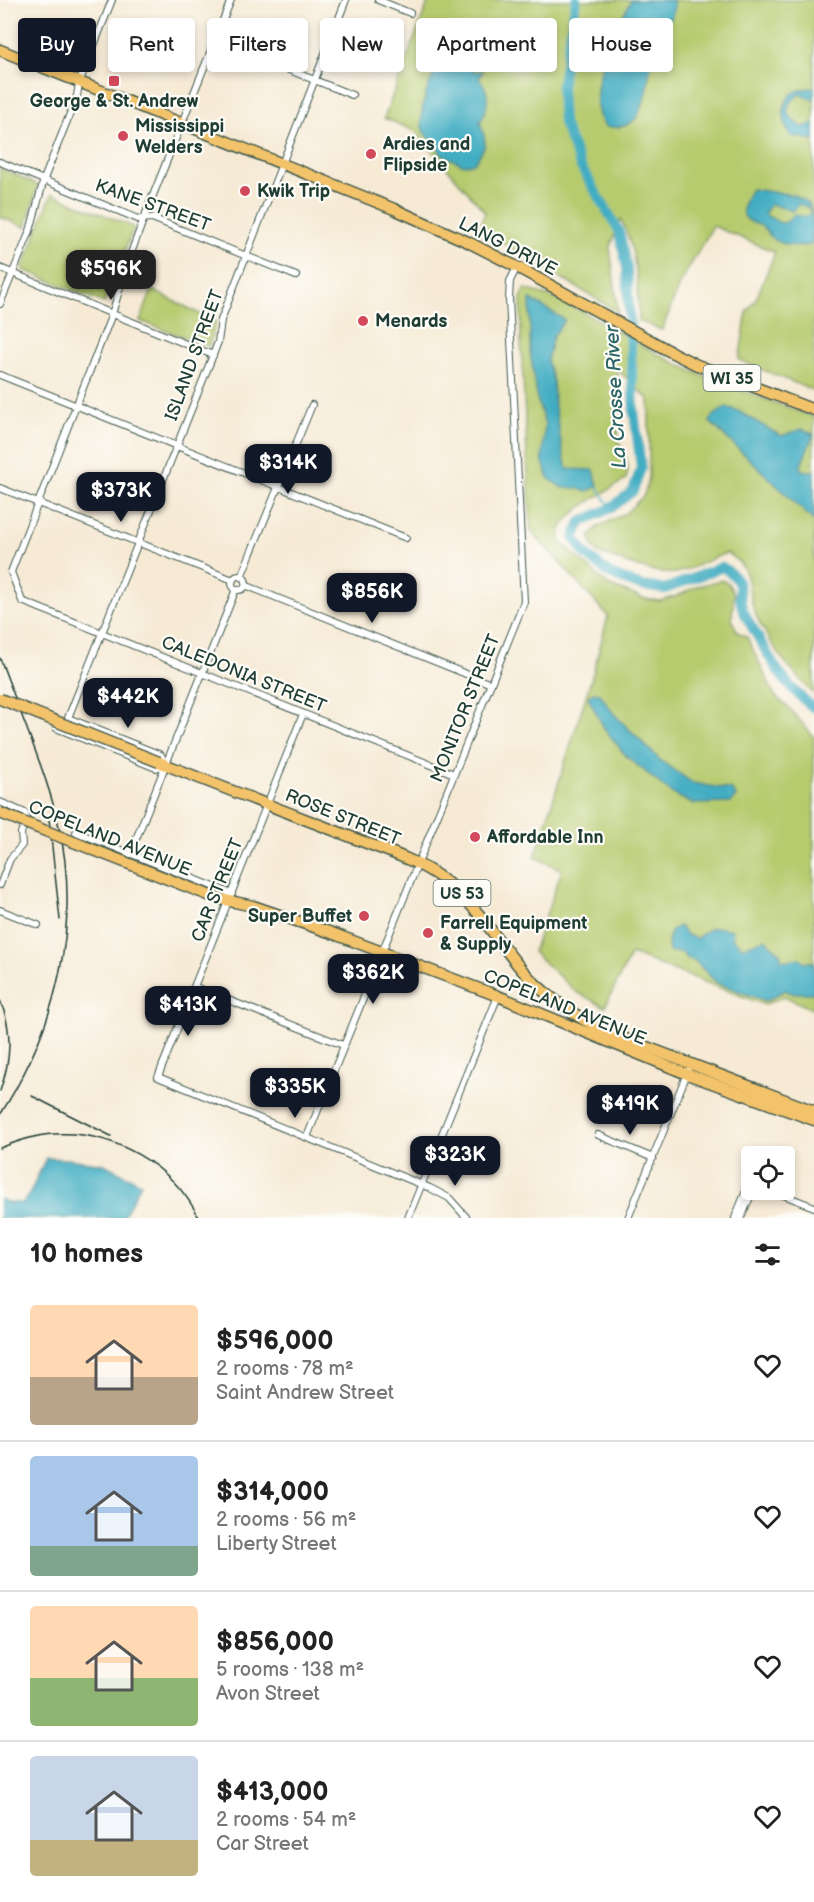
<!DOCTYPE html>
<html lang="en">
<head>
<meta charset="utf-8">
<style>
	body { margin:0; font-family:"Balsamiq Sans",sans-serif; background:#f2f2f2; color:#222; height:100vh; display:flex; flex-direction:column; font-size:22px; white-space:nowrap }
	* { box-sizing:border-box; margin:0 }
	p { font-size:20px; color:#767676 }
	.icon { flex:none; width:33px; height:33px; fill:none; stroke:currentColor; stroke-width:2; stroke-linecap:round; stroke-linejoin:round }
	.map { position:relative; height:1218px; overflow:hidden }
	.panel { display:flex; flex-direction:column; background:#fff; flex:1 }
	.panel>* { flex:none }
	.hud { position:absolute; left:18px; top:18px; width:778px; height:54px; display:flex; gap:12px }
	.controls { position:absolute; left:741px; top:1146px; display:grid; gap:12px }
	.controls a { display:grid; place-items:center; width:54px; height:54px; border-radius:6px; background:#fff; box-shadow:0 3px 9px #0003; font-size:30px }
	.price { position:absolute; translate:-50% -51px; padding:0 14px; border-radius:12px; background:#111827; color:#fff; font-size:20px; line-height:39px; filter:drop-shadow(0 2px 3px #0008) }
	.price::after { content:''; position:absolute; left:50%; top:36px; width:18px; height:14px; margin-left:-9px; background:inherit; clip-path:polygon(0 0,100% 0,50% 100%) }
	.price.active { background:#222; color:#fff }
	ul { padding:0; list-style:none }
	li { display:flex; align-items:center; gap:18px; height:150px; padding:0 30px }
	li+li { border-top:2px solid #e0e0e0 }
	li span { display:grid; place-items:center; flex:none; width:168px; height:120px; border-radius:6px; color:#555 }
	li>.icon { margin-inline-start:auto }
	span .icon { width:72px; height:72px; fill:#fffc; stroke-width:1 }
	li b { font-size:26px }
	h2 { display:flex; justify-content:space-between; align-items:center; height:72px; padding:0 30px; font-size:26px }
	.tag { padding:0 21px; border-radius:6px; background:#fff; box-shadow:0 3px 9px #0003; font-size:21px; line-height:54px }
	.tag.active { background:#111827; color:#fff }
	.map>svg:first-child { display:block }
	.green { fill:#b6ca6e; stroke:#6a8451; stroke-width:1.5 }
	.water { fill:#43adc2; stroke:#31757b; stroke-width:1.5; fill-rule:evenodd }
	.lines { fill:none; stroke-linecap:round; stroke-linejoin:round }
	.stream { stroke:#43adc2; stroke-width:1.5 }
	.river { stroke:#43adc2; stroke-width:10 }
	.minor-casing { stroke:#3f574c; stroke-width:8 }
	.primary-casing { stroke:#3f574c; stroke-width:13 }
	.trunk-casing { stroke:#3f574c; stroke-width:13 }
	.minor { stroke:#fff; stroke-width:6 }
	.primary { stroke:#f2c36a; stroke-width:10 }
	.trunk { stroke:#f2c36a; stroke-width:10 }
	.rail { stroke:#1f3d34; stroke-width:1.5 }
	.trunk-bridge-casing { stroke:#3f574c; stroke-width:13; stroke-linecap:butt }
	.trunk-bridge { stroke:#f2c36a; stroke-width:10 }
	.poi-dot { fill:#d1495b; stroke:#fdfcf7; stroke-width:2 }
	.labels { text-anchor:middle; stroke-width:4.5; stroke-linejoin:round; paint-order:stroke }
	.shield { fill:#fdfcf7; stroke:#62766e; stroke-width:1.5 }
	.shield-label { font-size:16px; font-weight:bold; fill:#1f3d34 }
	.poi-label { font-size:18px; font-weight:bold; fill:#1f3d34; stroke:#fdfcf7; text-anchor:start }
	.street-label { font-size:18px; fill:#1f3d34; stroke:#fdfcf7 }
	.water-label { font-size:20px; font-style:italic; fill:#2c6466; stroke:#fdfcf7 }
</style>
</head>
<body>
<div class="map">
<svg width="814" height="1218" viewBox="0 0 814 1218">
	<rect width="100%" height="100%" fill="#fdfcf7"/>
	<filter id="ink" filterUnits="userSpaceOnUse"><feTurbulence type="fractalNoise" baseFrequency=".0167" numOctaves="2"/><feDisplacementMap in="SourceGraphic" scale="12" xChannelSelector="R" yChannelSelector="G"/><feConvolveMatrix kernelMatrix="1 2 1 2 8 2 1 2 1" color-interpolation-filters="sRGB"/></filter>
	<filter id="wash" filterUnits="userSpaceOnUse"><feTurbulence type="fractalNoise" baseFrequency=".008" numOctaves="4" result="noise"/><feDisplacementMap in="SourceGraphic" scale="24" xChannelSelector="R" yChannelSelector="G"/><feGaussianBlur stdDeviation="1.35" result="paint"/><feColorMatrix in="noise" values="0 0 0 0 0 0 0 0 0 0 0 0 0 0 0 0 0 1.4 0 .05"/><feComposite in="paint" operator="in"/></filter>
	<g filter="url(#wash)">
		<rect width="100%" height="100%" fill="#f6ead5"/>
		<!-- green -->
		<g class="green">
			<path d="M429,0H814V391L739,360L747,312L757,297L775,252L713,226L680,283L662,330L639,321C638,283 637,253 621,219L610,248L618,312L503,243L477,232L485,212L415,131L384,118Z"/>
			<polygon points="0,168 38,185 26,227 0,217"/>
			<polygon points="52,194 134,227 104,303 22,269"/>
			<path d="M525,289C577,302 622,336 669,360C715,383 766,399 814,417V694C798,678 780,659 769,639C764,630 757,620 754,610C745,585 755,570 727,553C710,558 696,568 679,572C659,578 618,559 598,553L592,545L590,536L598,527L626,513L644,495L649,478V400L617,369C616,378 618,388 619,397C620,408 618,419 618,430C617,452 633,457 626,479C607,493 555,514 560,541L608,585L644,599L660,601L677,596L698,586L722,580L728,583L734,594L732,619L737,632L747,637L775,696L790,709L814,737V1010L784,996L765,1005L631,954L605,1007L576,992L533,952L562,870L535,857L592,677L608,616L531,531L521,340V298Z"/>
			<polygon points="152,290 216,322 209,346 140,321"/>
		</g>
		<!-- water -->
		<g class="water">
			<path d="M631,0H673C676,18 668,20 660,33C658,37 656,42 655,46C648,67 649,100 636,118C629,127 616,128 606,127C579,97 617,30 631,0Z"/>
			<path d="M461,49L473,71H483L479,78C491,92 489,107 480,122C487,144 488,144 474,163L464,165L441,154C437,143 429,141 424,132C414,115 435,59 452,51C455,49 458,49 461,49Z"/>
			<path d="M814,87V100L799,94L790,103L787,112L792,119L802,127L814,124V140L791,136C782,123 779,102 795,92C799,89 808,89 814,87Z"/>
			<path d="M751,189L794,195L809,204C813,213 814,237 811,245C797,246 781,247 770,236C767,233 767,230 764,228C761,225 755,224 751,222C736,214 745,200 751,189ZM771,204L792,211L799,204L809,208L810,214L805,217L794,214L787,222L780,223L764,214Z"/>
			<polygon points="530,299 565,320 553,336 547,360 553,381 554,402 562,448 567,469 594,470 598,486 586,492 577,488 563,488 548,478 542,459 545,424 537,399 530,351"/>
			<path d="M726,407L738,411L781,436L802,429L813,434C811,447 802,456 801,468L804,471H814V521L710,422L712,417Z"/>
			<polygon points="594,692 600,694 613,713 661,761 693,783 732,790 736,796 731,803 693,804 673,794 626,756 604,728 588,697"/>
			<path d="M680,926L685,934L697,939C710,925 715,926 732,930L733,939L743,947L765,939L780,953L782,961L799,958L805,962H814V993H791L785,990L766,1001L717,983L694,960L686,958L682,952H669L668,942L671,930Z"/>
			<polygon points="46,1158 69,1159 104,1164 141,1183 123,1218 0,1218 0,1199 10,1203 23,1203 30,1193"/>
		</g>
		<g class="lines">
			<!-- stream -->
			<polyline class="stream" points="597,486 611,508"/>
			<!-- river -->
			<path class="river" d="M576,0L561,88L563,123L581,167L619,231L627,268L634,411L641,468L633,491L611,508L581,522L574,538L584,553L610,574L641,586L665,589L722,567C748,583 735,588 743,610C747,620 754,630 759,639C777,671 785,685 814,708"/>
		</g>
	</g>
	<g filter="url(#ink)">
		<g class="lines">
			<!-- minor casing -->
			<g class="minor-casing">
				<g id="minor">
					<polyline points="231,0 144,218 127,264 112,314 11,572 22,601 454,774"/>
					<polyline points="378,0 410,13"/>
					<polyline points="214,40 352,95"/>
					<polyline points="0,162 138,219 152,218 296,276"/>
					<polyline points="0,268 213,355"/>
					<polyline points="0,304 30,231 44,179 77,96 79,83 112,0"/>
					<polyline points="0,375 406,538"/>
					<polyline points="0,488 233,580"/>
					<circle cx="239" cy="583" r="7"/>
					<polyline points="241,577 312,405"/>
					<polyline points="245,585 491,684"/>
					<polyline points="303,714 158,1077 430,1188 449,1198 467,1218"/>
					<polyline points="56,728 156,768 166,765 161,755 68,718 213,355 218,342 221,320 346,0"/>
					<polyline points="0,802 25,813 27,819 21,833 22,845 10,859 0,885"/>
					<polyline points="76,832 232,894"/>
					<polyline points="130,854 236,589"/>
					<polyline points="0,910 38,925"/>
					<polyline points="195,987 343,1045"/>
					<polyline points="598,1135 653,1158"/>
					<polyline points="307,1137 524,602 509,299 510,281 517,267"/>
					<polyline points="771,1190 814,1207"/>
					<polyline points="408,1218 498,996"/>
					<polyline points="628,1218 688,1071"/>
					<polyline points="735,1218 750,1181 752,1182"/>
					<polyline points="741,1218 753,1190"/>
				</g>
			</g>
			<!-- primary casing -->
			<g class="primary-casing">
				<polyline id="primary" points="0,50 394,209 468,242 517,267 673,353 697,365 814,410"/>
			</g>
			<!-- trunk casing -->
			<g class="trunk-casing">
				<g id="trunk">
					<path d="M159,762C221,787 284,811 346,835C377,848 414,858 441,878C477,904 494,937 522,970C544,995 572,1014 602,1030L814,1111"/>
					<polyline points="216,898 253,906 329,932 498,996 687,1074 814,1120"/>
				</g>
			</g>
			<!-- minor -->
			<use href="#minor" class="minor"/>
			<!-- primary -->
			<use href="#primary" class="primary"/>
			<!-- trunk -->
			<use href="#trunk" class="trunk"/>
			<!-- rail -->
			<g class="rail">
				<path d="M0,658C19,711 43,764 57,818C83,921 57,1027 0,1115"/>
				<polyline points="49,819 60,920"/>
				<path d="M0,1000C13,1031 11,1060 0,1091"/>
				<polyline points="32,1096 111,1136"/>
				<path d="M0,1148C18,1141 35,1135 54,1134C112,1130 173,1165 199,1218"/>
			</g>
			<!-- trunk-bridge casing -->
			<g class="trunk-bridge-casing">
				<g id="trunk-bridge">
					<polyline points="0,699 159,762"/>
					<polyline points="0,813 216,898"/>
				</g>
			</g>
			<!-- trunk-bridge -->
			<use href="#trunk-bridge" class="trunk-bridge"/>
		</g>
	</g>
	<!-- markers -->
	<g class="poi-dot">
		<rect x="108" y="75" width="12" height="12" rx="3"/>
		<circle cx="123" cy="136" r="6"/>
		<circle cx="371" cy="154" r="6"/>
		<circle cx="245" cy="191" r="6"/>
		<circle cx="363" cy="321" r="6"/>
		<circle cx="475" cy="837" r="6"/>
		<circle cx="364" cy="916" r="6"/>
		<circle cx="428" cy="933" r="6"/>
	</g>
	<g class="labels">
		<!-- shield labels -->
		<g class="shield">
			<rect x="703.5" y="365" width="57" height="26" rx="4.5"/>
			<rect x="433.5" y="880" width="57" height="26" rx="4.5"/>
		</g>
		<g class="shield-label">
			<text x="732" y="384">WI 35</text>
			<text x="462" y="899">US 53</text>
		</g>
		<!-- poi labels -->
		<g class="poi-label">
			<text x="114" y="107" text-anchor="middle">George &amp; St. Andrew</text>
			<text x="135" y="132">Mississippi<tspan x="135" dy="21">Welders</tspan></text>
			<text x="383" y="150">Ardies and<tspan x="383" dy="21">Flipside</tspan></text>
			<text x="257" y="197">Kwik Trip</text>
			<text x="375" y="327">Menards</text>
			<text x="487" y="843">Affordable Inn</text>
			<text x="352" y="922" text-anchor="end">Super Buffet</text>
			<text x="440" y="929">Farrell Equipment<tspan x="440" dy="21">&amp; Supply</tspan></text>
		</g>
		<!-- street labels -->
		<g class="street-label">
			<text transform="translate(153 205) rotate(20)" y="6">KANE STREET</text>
			<text transform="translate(508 246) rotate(27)" y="6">LANG DRIVE</text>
			<text transform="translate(194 355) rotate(-70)" y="6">ISLAND STREET</text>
			<text transform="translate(244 674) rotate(22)" y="6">CALEDONIA STREET</text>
			<text transform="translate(465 708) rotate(-68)" y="6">MONITOR STREET</text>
			<text transform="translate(343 817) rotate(22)" y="6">ROSE STREET</text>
			<text transform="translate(110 838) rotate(22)" y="6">COPELAND AVENUE</text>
			<text transform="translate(217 890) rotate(-68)" y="6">CAR STREET</text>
			<text transform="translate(565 1007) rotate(22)" y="6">COPELAND AVENUE</text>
		</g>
		<!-- water labels -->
		<g class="water-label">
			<text transform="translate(615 397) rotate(-93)" y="7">La Crosse River</text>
		</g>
	</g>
</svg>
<div class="controls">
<a><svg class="icon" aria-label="locate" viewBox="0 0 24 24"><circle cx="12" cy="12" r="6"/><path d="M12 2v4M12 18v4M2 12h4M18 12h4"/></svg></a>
</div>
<b class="price active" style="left:111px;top:301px">$596K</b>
<b class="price" style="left:288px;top:495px">$314K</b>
<b class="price" style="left:121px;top:523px">$373K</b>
<b class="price" style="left:372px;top:624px">$856K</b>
<b class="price" style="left:128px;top:729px">$442K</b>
<b class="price" style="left:373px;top:1005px">$362K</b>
<b class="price" style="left:188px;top:1037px">$413K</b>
<b class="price" style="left:295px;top:1119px">$335K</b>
<b class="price" style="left:630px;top:1136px">$419K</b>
<b class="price" style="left:455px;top:1187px">$323K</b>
<div class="hud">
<a class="tag active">Buy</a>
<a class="tag">Rent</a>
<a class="tag">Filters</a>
<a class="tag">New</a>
<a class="tag">Apartment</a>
<a class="tag">House</a>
</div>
</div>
<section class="panel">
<h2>10 homes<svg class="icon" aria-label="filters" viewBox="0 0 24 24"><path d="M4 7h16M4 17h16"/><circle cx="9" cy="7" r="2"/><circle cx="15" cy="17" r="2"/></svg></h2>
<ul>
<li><span style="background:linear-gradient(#ffd9b3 60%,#b9a48a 0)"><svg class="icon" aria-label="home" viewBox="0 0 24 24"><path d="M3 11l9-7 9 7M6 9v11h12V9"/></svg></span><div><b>$596,000</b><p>2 rooms · 78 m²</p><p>Saint Andrew Street</p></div><svg class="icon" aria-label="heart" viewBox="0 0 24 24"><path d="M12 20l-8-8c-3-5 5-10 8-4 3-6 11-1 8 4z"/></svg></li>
<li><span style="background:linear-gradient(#a9c7e8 75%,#7fa58c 0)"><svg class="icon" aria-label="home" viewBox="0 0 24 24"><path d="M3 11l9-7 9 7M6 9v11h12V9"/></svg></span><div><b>$314,000</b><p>2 rooms · 56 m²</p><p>Liberty Street</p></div><svg class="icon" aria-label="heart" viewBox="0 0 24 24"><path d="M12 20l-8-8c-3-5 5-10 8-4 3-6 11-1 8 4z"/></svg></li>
<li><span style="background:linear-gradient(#ffd9b3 60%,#8fb573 0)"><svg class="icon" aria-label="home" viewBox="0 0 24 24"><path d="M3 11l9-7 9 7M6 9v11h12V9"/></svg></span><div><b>$856,000</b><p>5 rooms · 138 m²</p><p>Avon Street</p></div><svg class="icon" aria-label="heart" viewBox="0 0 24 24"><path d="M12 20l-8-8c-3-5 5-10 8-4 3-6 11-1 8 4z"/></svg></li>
<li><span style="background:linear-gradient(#c9d6e8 70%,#c2b280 0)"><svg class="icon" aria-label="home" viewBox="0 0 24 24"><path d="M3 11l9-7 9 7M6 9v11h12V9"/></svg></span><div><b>$413,000</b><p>2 rooms · 54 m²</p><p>Car Street</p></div><svg class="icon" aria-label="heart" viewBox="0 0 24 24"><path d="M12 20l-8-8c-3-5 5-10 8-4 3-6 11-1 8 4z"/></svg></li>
</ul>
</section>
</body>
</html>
